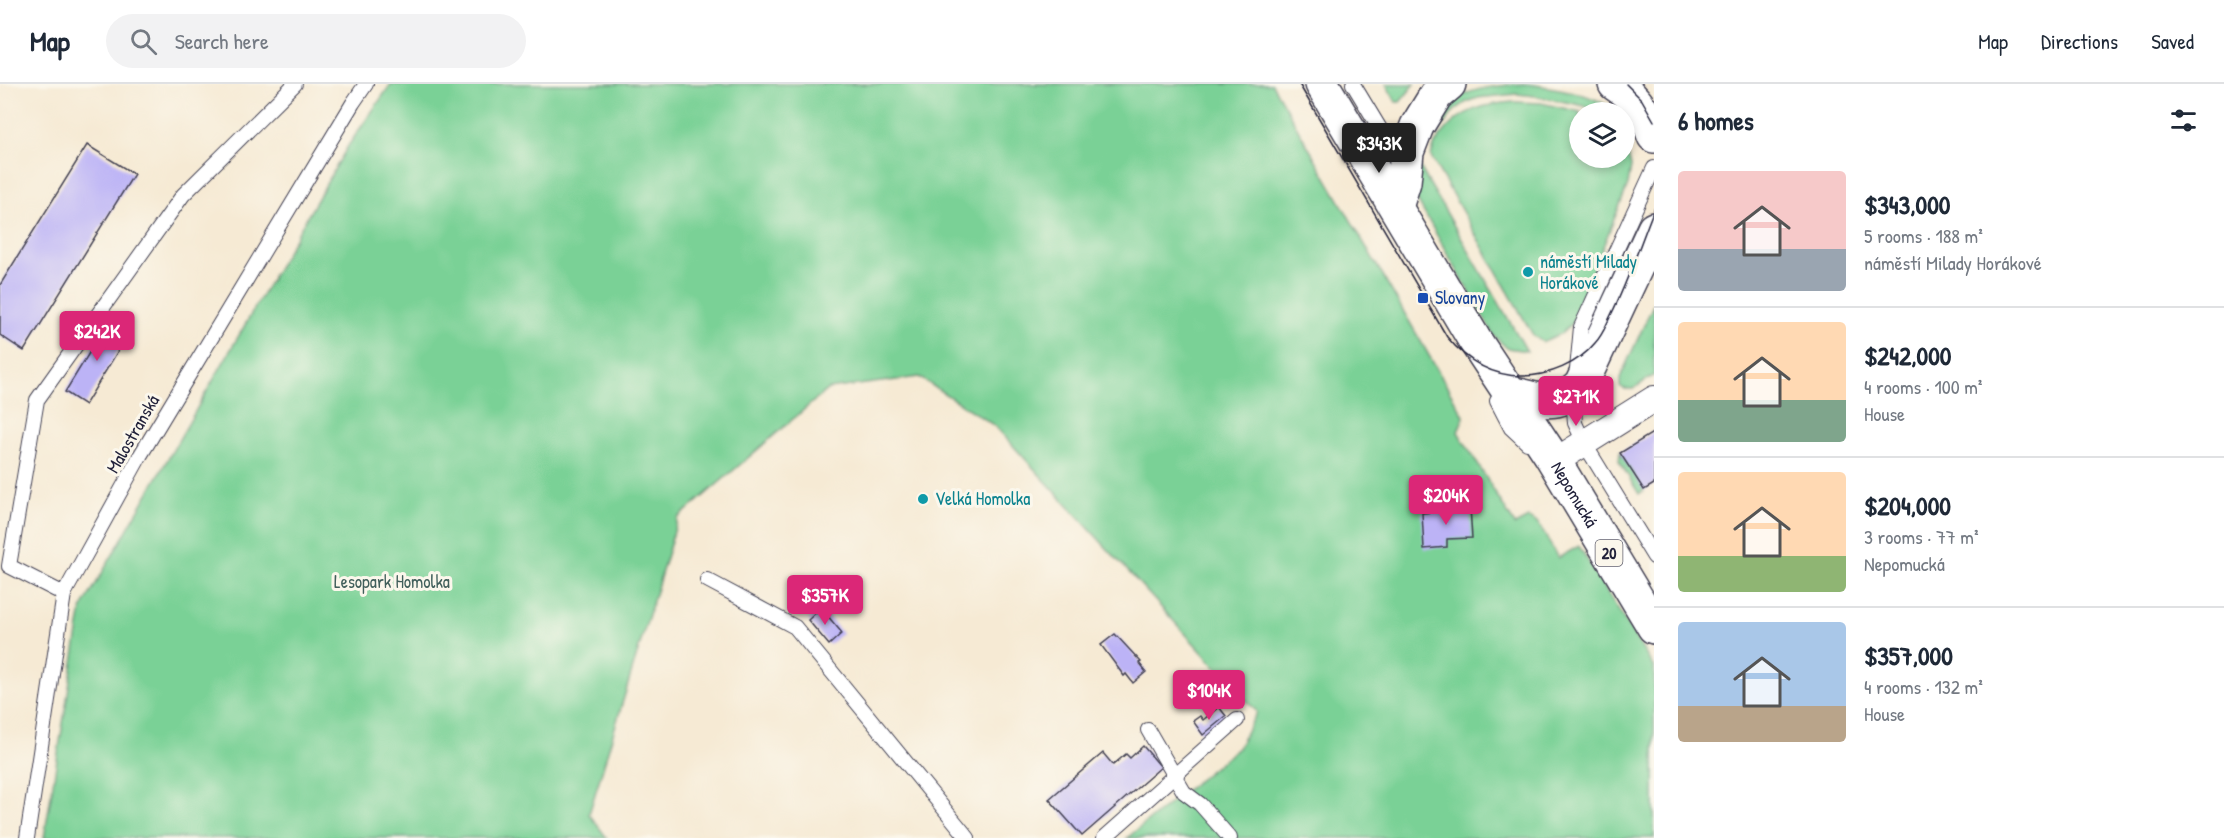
<!DOCTYPE html>
<html lang="en">
<head>
<meta charset="utf-8">
<style>
	body { margin:0; font-family:"Patrick Hand",sans-serif; background:#f2f2f3; color:#1f2937; height:100vh; display:flex; flex-direction:column; font-size:22px; white-space:nowrap }
	* { box-sizing:border-box; margin:0 }
	p { font-size:20px; color:#747a83 }
	.icon { flex:none; width:33px; height:33px; fill:none; stroke:currentColor; stroke-width:2; stroke-linecap:round; stroke-linejoin:round }
	.map { position:relative; flex:1; overflow:hidden }
	.side { display:flex; flex-direction:column; background:#fff; width:570px }
	.side>* { flex:none }
	.controls { position:absolute; left:1569px; top:18px; display:grid; gap:12px }
	.controls a { display:grid; place-items:center; width:66px; height:66px; border-radius:50%; background:#fff; box-shadow:0 3px 9px #0003; font-size:30px }
	.price { position:absolute; translate:-50% -51px; padding:0 14px; border-radius:6px; background:#db2777; color:#fff; font-size:20px; line-height:39px; filter:drop-shadow(0 2px 3px #0008) }
	.price::after { content:''; position:absolute; left:50%; top:36px; width:18px; height:14px; margin-left:-9px; background:inherit; clip-path:polygon(0 0,100% 0,50% 100%) }
	.price.on { background:#222; color:#fff }
	ul { padding:0; list-style:none }
	li { display:flex; align-items:center; gap:18px; height:150px; padding:0 24px }
	li+li { border-top:2px solid #e0e1e3 }
	li span { display:grid; place-items:center; flex:none; width:168px; height:120px; border-radius:6px; color:#555 }
	li>.icon { margin-inline-start:auto }
	span .icon { width:72px; height:72px; fill:#fffc; stroke-width:1 }
	li b { font-size:26px }
	h2 { display:flex; justify-content:space-between; align-items:center; height:72px; padding:0 24px; font-size:26px }
	header { display:flex; align-items:center; gap:36px; box-sizing:border-box; height:84px; padding:0 30px; background:#fff; border-bottom:2px solid #e0e1e3 }
	header strong { font-size:28px }
	nav { display:flex; gap:33px; margin-inline-start:auto; font-size:21px }
	.search { width:420px; height:54px; background:#f2f2f3; display:flex; align-items:center; gap:15px; box-sizing:border-box; padding:0 21px; border-radius:33px; color:#747a83; font-size:22px }
	main { display:flex; flex:1; min-height:0 }
	.map>svg:first-child { display:block }
	.green { fill:#7ad196; stroke:#4e7a68; stroke-width:1.5 }
	.building { fill:#bcb3f6 }
	.lines { fill:none; stroke-linecap:round; stroke-linejoin:round }
	.service-casing { stroke:#424052; stroke-width:16 }
	.minor-casing { stroke:#424052; stroke-width:28 }
	.secondary-casing { stroke:#424052; stroke-width:36 }
	.primary-casing { stroke:#424052; stroke-width:36 }
	.service { stroke:#fff; stroke-width:14 }
	.minor { stroke:#fff; stroke-width:26 }
	.secondary { stroke:#fff; stroke-width:33 }
	.primary { stroke:#fff; stroke-width:33 }
	.tram { stroke:#22223b; stroke-width:1.5 }
	.culture-dot { fill:#0f9aa8; stroke:#fbf7ec; stroke-width:2 }
	.transit-dot { fill:#1a4fb4; stroke:#fbf7ec; stroke-width:2 }
	.labels { text-anchor:middle; stroke-width:6; stroke-linejoin:round; paint-order:stroke }
	.shield { fill:#fbf7ec; stroke:#636270; stroke-width:1.5 }
	.shield-label { font-size:16px; font-weight:bold; fill:#22223b }
	.culture-label { font-size:18px; fill:#0d838f; stroke:#fbf7ec; text-anchor:start }
	.transit-label { font-size:18px; fill:#164399; stroke:#fbf7ec; text-anchor:start }
	.street-label { font-size:18px; fill:#22223b; stroke:#fbf7ec }
	.park-label { font-size:18px; fill:#415f5b; stroke:#fbf7ec }
</style>
</head>
<body>
<header>
<strong>Map</strong>
<div class="search"><svg class="icon" aria-label="search" viewBox="0 0 24 24"><circle cx="10" cy="10" r="6"/><path d="M15 15l6 6"/></svg>Search here</div>
<nav><a>Map</a><a>Directions</a><a>Saved</a></nav>
</header>
<main>
<div class="map">
<svg width="1654" height="754" viewBox="0 0 1654 754">
	<rect width="100%" height="100%" fill="#fbf7ec"/>
	<filter id="ink" filterUnits="userSpaceOnUse"><feTurbulence type="fractalNoise" baseFrequency=".0167" numOctaves="2"/><feDisplacementMap in="SourceGraphic" scale="12" xChannelSelector="R" yChannelSelector="G"/><feConvolveMatrix kernelMatrix="1 2 1 2 8 2 1 2 1" color-interpolation-filters="sRGB"/></filter>
	<filter id="wash" filterUnits="userSpaceOnUse"><feTurbulence type="fractalNoise" baseFrequency=".008" numOctaves="4" result="noise"/><feDisplacementMap in="SourceGraphic" scale="24" xChannelSelector="R" yChannelSelector="G"/><feGaussianBlur stdDeviation="1.35" result="paint"/><feColorMatrix in="noise" values="0 0 0 0 0 0 0 0 0 0 0 0 0 0 0 0 0 1.4 0 .05"/><feComposite in="paint" operator="in"/></filter>
	<g filter="url(#wash)">
		<rect width="100%" height="100%" fill="#f6ead4"/>
		<!-- green -->
		<g class="green">
			<polygon points="391,0 1272,0 1464,332 1458,348 1515,441 1528,434 1538,439 1558,474 1579,462 1654,584 1654,754 1127,754 1238,664 1257,628 995,342 919,293 828,305 678,434 589,730 607,754 44,754 82,524 348,62"/>
			<polygon points="1386,0 1415,0 1400,18 1396,18"/>
			<path d="M1526,0C1552,3 1596,9 1615,28H1595L1585,22L1535,12L1517,10L1477,14L1467,18L1455,26L1430,58L1425,61C1430,51 1433,39 1439,30C1457,4 1497,1 1526,0Z"/>
			<path d="M1514,18L1541,19L1581,28H1580V74H1624L1625,60L1631,82L1628,101L1572,239L1562,249L1542,258L1533,251L1431,73C1432,63 1437,56 1444,48C1462,25 1486,20 1514,18Z"/>
			<polygon points="1414,73 1527,267 1507,264 1494,252 1413,109"/>
			<polygon points="1654,219 1654,291 1633,305 1624,305 1620,302 1620,294"/>
			<polygon points="1620,369 1644,406 1639,410 1619,377"/>
		</g>
		<g id="blocks">
			<!-- building -->
			<g class="building">
				<polygon points="87,61 134,90 24,267 0,251 0,201"/>
				<polygon points="110,235 130,247 85,321 65,308"/>
				<polygon points="1654,348 1654,400 1644,406 1620,369"/>
				<polygon points="1470,423 1472,454 1447,455 1447,463 1424,465 1422,429 1432,428 1432,425"/>
				<polygon points="821,524 842,549 829,561 808,536"/>
				<polygon points="1115,550 1141,578 1139,579 1146,588 1133,599 1126,590 1124,592 1101,561"/>
				<polygon points="1219,623 1226,632 1203,651 1193,637 1200,632 1203,636"/>
				<polygon points="1143,662 1161,683 1082,752 1049,715 1103,669 1113,681 1126,670 1130,674"/>
			</g>
		</g>
	</g>
	<g filter="url(#ink)">
		<use href="#blocks" fill-opacity="0" stroke="#424052" stroke-width="1.5"/>
		<g class="lines">
			<!-- service casing -->
			<g class="service-casing">
				<g id="service">
					<polyline points="1353,0 1391,63 1407,68"/>
					<polyline points="1577,286 1581,243 1654,84"/>
					<polyline points="1573,310 1575,339 1584,359 1654,473"/>
					<polyline points="1497,317 1511,344 1527,359"/>
					<polyline points="707,496 795,543 968,754"/>
					<polyline points="64,510 9,482 37,316 183,111 295,0"/>
					<polyline points="1148,646 1184,708 1200,720 1230,754"/>
					<polyline points="27,754 64,510 140,372 353,19 366,0"/>
					<polyline points="1104,754 1237,636"/>
				</g>
			</g>
			<!-- minor casing -->
			<g class="minor-casing">
				<polyline id="minor" points="1554,378 1654,315"/>
			</g>
			<!-- secondary casing -->
			<g class="secondary-casing">
				<g id="secondary">
					<path d="M1615,0C1634,12 1647,31 1654,52"/>
					<polyline points="1396,123 1404,98 1407,68 1417,42 1436,11 1449,0"/>
					<path d="M1509,309C1539,314 1555,327 1581,301L1654,145"/>
				</g>
			</g>
			<!-- primary casing -->
			<g class="primary-casing">
				<g id="primary">
					<path id="s1" d="M1322,0L1474,255L1550,370L1654,543"/>
				</g>
			</g>
			<!-- service -->
			<use href="#service" class="service"/>
			<!-- minor -->
			<use href="#minor" class="minor"/>
			<!-- secondary -->
			<use href="#secondary" class="secondary"/>
			<!-- primary -->
			<use href="#primary" class="primary"/>
			<!-- tram -->
			<g class="tram">
				<path d="M1299,0L1447,253C1466,276 1491,292 1522,292C1549,292 1578,280 1595,259C1603,251 1606,241 1611,231C1628,197 1640,160 1654,125"/>
				<polyline points="1626,0 1642,16 1654,37"/>
			</g>
		</g>
	</g>
	<!-- markers -->
	<g class="culture-dot">
		<circle cx="1528" cy="188" r="6"/>
		<circle cx="923" cy="415" r="6"/>
	</g>
	<rect class="transit-dot" x="1417" y="208" width="12" height="12" rx="3"/>
	<g class="labels">
		<!-- shield labels -->
		<rect class="shield" x="1595.5" y="456" width="27" height="26" rx="4.5"/>
		<g class="shield-label">
			<text x="1609" y="475">20</text>
		</g>
		<!-- culture labels -->
		<g class="culture-label">
			<text x="1540" y="184">náměstí Milady<tspan x="1540" dy="21">Horákové</tspan></text>
			<text x="935" y="421">Velká Homolka</text>
		</g>
		<!-- transit labels -->
		<g class="transit-label">
			<text x="1435" y="220">Slovany</text>
		</g>
		<!-- street labels -->
		<g class="street-label">
			<text transform="translate(133 350) rotate(-60)" y="6">Malostranská</text>
			<text dy="6" stroke="none"><textPath href="#s1" startOffset="482">Nepomucká</textPath></text>
		</g>
		<!-- park labels -->
		<g class="park-label">
			<text x="392" y="504">Lesopark Homolka</text>
		</g>
	</g>
</svg>
<div class="controls">
<a><svg class="icon" aria-label="layers" viewBox="0 0 24 24"><path d="M12 4l9 5-9 5-9-5zM3 14l9 5 9-5"/></svg></a>
</div>
<b class="price on" style="left:1379px;top:90px">$343K</b>
<b class="price" style="left:97px;top:278px">$242K</b>
<b class="price" style="left:1576px;top:343px">$271K</b>
<b class="price" style="left:1446px;top:442px">$204K</b>
<b class="price" style="left:825px;top:542px">$357K</b>
<b class="price" style="left:1209px;top:637px">$104K</b>
</div>
<section class="side">
<h2>6 homes<svg class="icon" aria-label="filters" viewBox="0 0 24 24"><path d="M4 7h16M4 17h16"/><circle cx="9" cy="7" r="2"/><circle cx="15" cy="17" r="2"/></svg></h2>
<ul>
<li><span style="background:linear-gradient(#f6c9c9 65%,#9aa5b1 0)"><svg class="icon" aria-label="home" viewBox="0 0 24 24"><path d="M3 11l9-7 9 7M6 9v11h12V9"/></svg></span><div><b>$343,000</b><p>5 rooms · 188 m²</p><p>náměstí Milady Horákové</p></div></li>
<li><span style="background:linear-gradient(#ffd9b3 65%,#7fa58c 0)"><svg class="icon" aria-label="home" viewBox="0 0 24 24"><path d="M3 11l9-7 9 7M6 9v11h12V9"/></svg></span><div><b>$242,000</b><p>4 rooms · 100 m²</p><p>House</p></div></li>
<li><span style="background:linear-gradient(#ffd9b3 70%,#8fb573 0)"><svg class="icon" aria-label="home" viewBox="0 0 24 24"><path d="M3 11l9-7 9 7M6 9v11h12V9"/></svg></span><div><b>$204,000</b><p>3 rooms · 77 m²</p><p>Nepomucká</p></div></li>
<li><span style="background:linear-gradient(#a9c7e8 70%,#b9a48a 0)"><svg class="icon" aria-label="home" viewBox="0 0 24 24"><path d="M3 11l9-7 9 7M6 9v11h12V9"/></svg></span><div><b>$357,000</b><p>4 rooms · 132 m²</p><p>House</p></div></li>
</ul>
</section>
</main>
</body>
</html>
